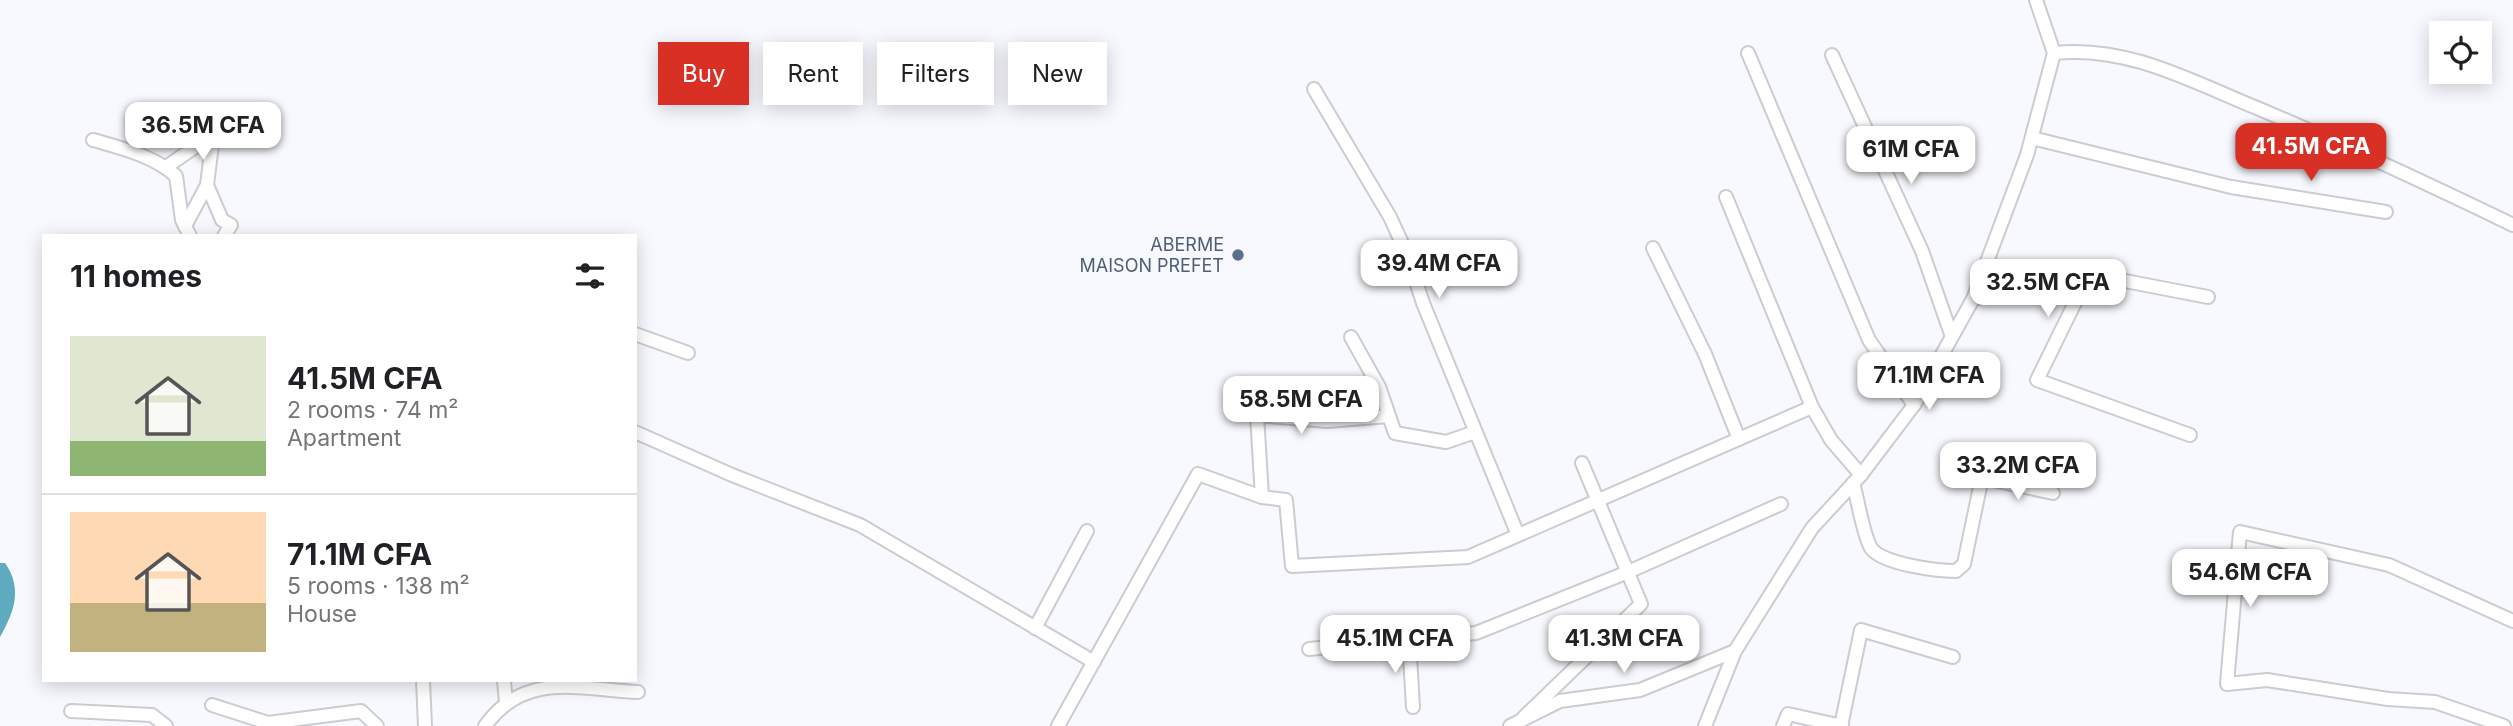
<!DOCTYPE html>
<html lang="en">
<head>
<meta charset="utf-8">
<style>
	body { margin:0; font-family:Inter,sans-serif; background:#f2f2f2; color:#202124; height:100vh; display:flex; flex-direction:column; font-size:26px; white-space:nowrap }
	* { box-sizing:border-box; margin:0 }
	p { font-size:23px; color:#757577 }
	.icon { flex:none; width:38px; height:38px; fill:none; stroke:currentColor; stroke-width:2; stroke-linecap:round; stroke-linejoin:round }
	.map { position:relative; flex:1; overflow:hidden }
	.panel { position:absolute; left:42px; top:234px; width:595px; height:448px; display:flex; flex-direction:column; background:#fff; border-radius:0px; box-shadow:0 4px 18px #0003 }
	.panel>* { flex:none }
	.top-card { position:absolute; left:658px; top:42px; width:665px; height:63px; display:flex; gap:14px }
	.controls { position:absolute; left:2429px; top:21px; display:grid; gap:14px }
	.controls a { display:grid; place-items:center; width:63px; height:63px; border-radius:0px; background:#fff; box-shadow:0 4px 18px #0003; font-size:35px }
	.price { position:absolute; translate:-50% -60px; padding:0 16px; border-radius:14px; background:#fff; color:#222; font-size:23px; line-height:46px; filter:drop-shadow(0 2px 4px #0008) }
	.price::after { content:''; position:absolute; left:50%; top:42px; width:21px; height:16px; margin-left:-10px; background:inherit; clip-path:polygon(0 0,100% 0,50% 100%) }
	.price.selected { background:#d93025; color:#fff }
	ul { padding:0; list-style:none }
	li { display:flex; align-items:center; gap:21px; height:175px; padding:0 28px }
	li+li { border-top:2px solid #e0e0e0 }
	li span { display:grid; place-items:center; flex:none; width:196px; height:140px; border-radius:0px; color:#555 }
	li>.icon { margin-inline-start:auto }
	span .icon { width:84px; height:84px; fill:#fffc; stroke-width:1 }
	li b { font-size:30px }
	h2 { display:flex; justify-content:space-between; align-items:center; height:84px; padding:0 28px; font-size:30px }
	.chip { padding:0 24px; border-radius:0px; background:#fff; box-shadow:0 4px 18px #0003; font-size:24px; line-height:63px }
	.chip.selected { background:#d93025; color:#fff }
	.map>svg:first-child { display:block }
	.water { fill:#5eaabe }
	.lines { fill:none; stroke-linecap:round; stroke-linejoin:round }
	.minor-casing { stroke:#cbccd1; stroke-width:16 }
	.minor { stroke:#fff; stroke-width:12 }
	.service-dot { fill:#5c6f8a; stroke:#f8f9fe; stroke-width:2.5 }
	.labels { text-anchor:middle; stroke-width:5; stroke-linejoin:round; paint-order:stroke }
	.service-label { font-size:18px; fill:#4e5e75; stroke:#f8f9fe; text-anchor:end }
</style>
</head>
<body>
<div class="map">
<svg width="2513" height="726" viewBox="0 0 2513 726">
	<rect width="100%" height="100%" fill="#f8f9fe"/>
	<!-- water -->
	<path class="water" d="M0,563H5C23,589 14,612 0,637Z"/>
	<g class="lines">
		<!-- minor casing -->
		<g class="minor-casing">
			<g id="minor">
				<polyline points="1748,53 1869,340 1914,405"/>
				<path d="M2054,53C2127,45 2191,81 2257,108C2343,144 2428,184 2513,225"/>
				<polyline points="1832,55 1922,251 1951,334"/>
				<polyline points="1314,89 1390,217 1407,254 1423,303 1518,535"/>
				<polyline points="2032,138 2231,187 2386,212"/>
				<path d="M93,140C121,148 154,156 176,176L182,220L190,236"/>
				<polyline points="166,167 198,145 214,128"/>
				<polyline points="207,185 222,220 231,225 224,236"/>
				<polyline points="1726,197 1812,407 1831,440 1861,475"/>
				<polyline points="185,226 207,185 214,128"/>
				<polyline points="1653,248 1705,354 1739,439"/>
				<polyline points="2089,274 2037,380 2190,435"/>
				<polyline points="1973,299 2089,274 2208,297"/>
				<polyline points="635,334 688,353"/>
				<polyline points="1351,337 1379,387 1395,433 1446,442 1475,432"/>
				<polyline points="635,432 732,475 860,525 1094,662"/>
				<path d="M1853,483C1858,500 1863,535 1871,548C1882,564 1937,571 1956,571L1964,564L1981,482L1988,479L2053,493"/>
				<polyline points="1262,497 1257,415 1327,421 1389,416"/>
				<polyline points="1035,628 1087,531"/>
				<polyline points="1409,640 1413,707"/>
				<polyline points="1309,649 1476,633 1628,572 1781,504"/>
				<polyline points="423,681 425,726"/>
				<polyline points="504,681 506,702"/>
				<polyline points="212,705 268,723 361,711 377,726"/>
				<polyline points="71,711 152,715 166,726"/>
				<polyline points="1523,718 1641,604 1582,463"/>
				<path d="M485,726C524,671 578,689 638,692"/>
				<polyline points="1058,726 1198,474 1262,497 1286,500 1292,566 1468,557 1812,407"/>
				<polyline points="1510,726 1560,701 1640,690 1735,651"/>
				<polyline points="1705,726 1735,651 1812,528 1861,475 1914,405 1973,299 2027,155 2054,53 2036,0"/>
				<polyline points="1783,726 1788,714 1842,726"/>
				<polyline points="1841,726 1861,630 1953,657"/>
				<polyline points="2504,726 2435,702 2388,699 2267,680 2227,684 2240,532 2389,565 2513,621"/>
			</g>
		</g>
		<!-- minor -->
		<use href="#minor" class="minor"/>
	</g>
	<!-- markers -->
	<circle class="service-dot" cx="1238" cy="255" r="7"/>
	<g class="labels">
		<!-- service labels -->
		<g class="service-label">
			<text x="1224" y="251">ABERME<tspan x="1224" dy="21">MAISON PREFET</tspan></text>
		</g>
	</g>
</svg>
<div class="controls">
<a><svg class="icon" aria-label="locate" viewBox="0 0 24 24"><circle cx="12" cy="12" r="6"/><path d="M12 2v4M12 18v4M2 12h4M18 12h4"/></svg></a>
</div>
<b class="price" style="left:203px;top:162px">36.5M CFA</b>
<b class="price selected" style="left:2311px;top:183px">41.5M CFA</b>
<b class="price" style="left:1911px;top:186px">61M CFA</b>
<b class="price" style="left:1439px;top:300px">39.4M CFA</b>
<b class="price" style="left:2048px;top:319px">32.5M CFA</b>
<b class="price" style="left:1929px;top:412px">71.1M CFA</b>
<b class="price" style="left:1301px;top:436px">58.5M CFA</b>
<b class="price" style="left:2018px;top:502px">33.2M CFA</b>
<b class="price" style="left:2250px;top:609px">54.6M CFA</b>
<b class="price" style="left:1395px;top:675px">45.1M CFA</b>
<b class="price" style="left:1624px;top:675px">41.3M CFA</b>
<div class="top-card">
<a class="chip selected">Buy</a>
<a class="chip">Rent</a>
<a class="chip">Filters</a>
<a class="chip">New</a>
</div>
<section class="panel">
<h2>11 homes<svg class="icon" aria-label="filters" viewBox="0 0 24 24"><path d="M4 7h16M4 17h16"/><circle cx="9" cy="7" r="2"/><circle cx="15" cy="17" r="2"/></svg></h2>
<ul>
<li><span style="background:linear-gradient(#dfe7d0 75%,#8fb573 0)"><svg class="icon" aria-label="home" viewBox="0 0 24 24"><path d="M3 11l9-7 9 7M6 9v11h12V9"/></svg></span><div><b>41.5M CFA</b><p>2 rooms · 74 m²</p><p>Apartment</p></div></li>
<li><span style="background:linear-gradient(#ffd9b3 65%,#c2b280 0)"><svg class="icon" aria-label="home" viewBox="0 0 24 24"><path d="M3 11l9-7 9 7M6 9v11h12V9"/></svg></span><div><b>71.1M CFA</b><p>5 rooms · 138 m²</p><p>House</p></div></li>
</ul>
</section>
</div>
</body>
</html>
